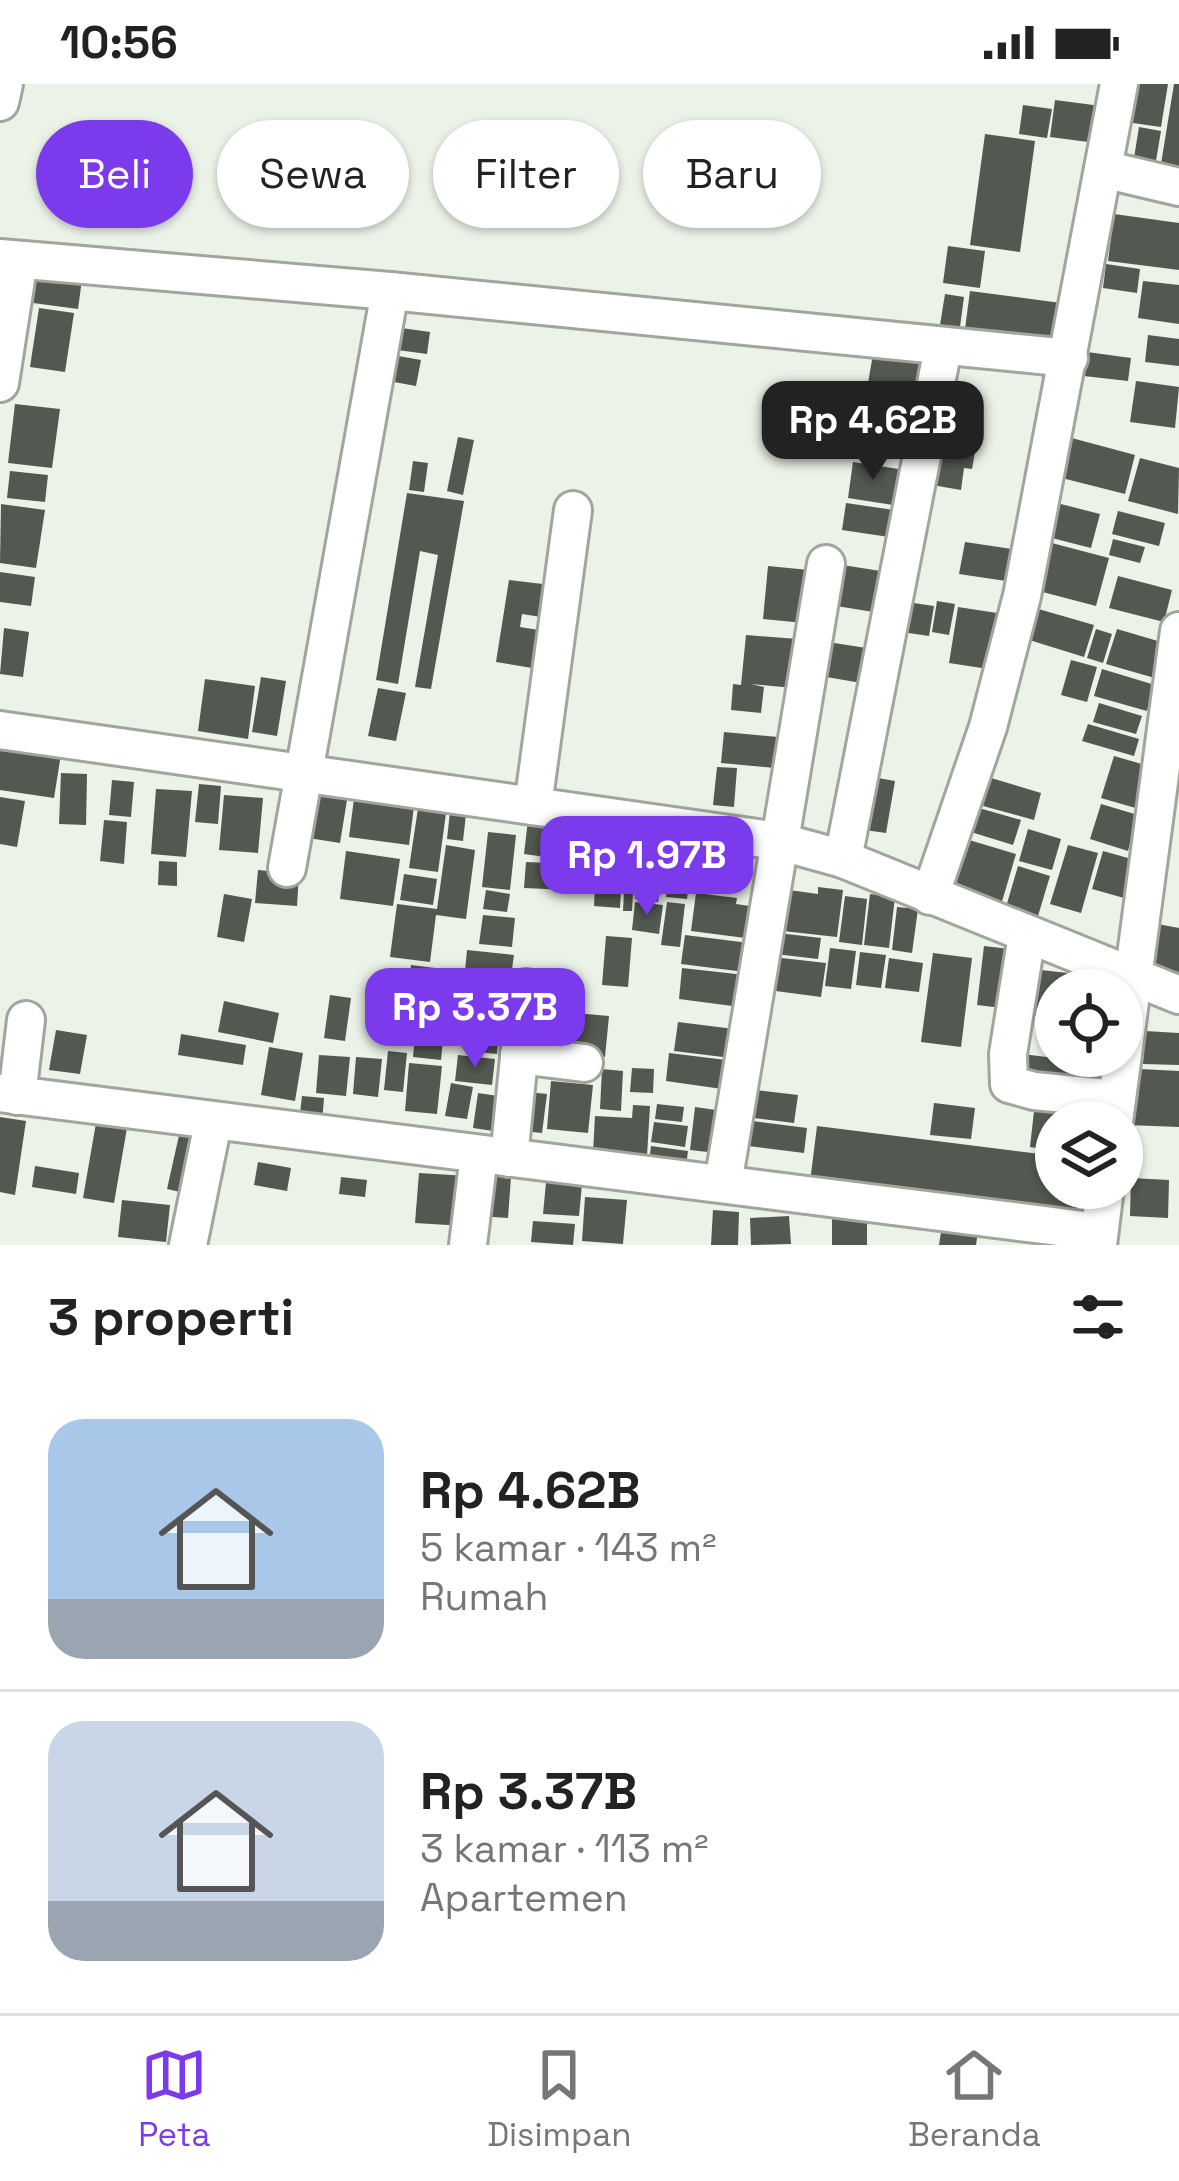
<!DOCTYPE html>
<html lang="id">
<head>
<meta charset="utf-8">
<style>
	body { margin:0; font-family:"Space Grotesk",sans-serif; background:#f2f2f2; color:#222; height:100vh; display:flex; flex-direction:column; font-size:45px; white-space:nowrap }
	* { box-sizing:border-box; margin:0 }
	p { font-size:39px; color:#767676 }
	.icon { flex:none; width:66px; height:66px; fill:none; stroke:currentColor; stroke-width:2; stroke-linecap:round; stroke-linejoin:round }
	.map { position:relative; height:1161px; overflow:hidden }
	.sheet { display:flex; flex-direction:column; background:#fff; flex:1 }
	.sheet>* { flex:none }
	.hud { position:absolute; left:36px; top:36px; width:1107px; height:108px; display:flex; gap:24px }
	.fabs { position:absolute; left:1035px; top:885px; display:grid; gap:24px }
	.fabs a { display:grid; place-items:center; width:108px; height:108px; border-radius:50%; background:#fff; box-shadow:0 3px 9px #0004; font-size:60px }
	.price { position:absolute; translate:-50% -102px; padding:0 27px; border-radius:24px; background:#7c3aed; color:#fff; font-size:39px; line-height:78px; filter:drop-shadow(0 3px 6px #0008) }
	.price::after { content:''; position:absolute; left:50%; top:72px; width:36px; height:27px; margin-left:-18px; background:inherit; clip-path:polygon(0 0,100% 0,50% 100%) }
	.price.on { background:#222; color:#fff }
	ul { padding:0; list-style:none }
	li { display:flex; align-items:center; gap:36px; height:300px; padding:0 48px }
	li+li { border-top:3px solid #e0e0e0 }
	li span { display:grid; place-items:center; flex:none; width:336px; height:240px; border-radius:36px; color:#555 }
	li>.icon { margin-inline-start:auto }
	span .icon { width:144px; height:144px; fill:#fffc; stroke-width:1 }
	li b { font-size:51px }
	h2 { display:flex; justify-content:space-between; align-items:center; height:144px; padding:0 48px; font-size:51px }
	.pill { padding:0 42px; border-radius:54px; background:#fff; box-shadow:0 3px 9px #0004; font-size:42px; line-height:108px }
	.pill.on { background:#7c3aed; color:#fff }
	.status { display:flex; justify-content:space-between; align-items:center; height:84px; padding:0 60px; background:#fff; direction:ltr }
	.status svg { height:33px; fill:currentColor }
	.tab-bar { display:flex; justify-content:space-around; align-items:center; height:168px; border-top:3px solid #e0e0e0; background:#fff; font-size:33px; color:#767676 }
	.tab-bar a { display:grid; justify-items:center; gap:6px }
	.tab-bar .on { color:#7c3aed }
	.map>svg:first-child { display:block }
	.building { fill:#535950 }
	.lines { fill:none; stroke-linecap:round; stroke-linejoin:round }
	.minor-casing { stroke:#a0a69c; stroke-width:42 }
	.minor { stroke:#fff; stroke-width:36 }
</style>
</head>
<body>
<div class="status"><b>10:56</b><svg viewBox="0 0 49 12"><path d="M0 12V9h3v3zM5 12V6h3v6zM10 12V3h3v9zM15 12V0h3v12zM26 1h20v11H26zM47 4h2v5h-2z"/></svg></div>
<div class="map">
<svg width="1179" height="1161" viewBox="0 0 1179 1161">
	<rect width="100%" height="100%" fill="#ebf2e7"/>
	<!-- building -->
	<g class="building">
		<polygon points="1132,0 1168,0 1161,43 1126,38"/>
		<polygon points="1174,0 1179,0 1179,89 1160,86"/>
		<polygon points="1055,16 1101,22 1096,59 1050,53"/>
		<polygon points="1023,21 1052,25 1047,54 1019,50"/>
		<polygon points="1139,43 1161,47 1155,83 1133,80"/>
		<polygon points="985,50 1035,57 1020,168 970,161"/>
		<polygon points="1114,130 1179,139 1179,186 1108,177"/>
		<polygon points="948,162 985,167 980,204 943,199"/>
		<polygon points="1106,180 1140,185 1137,209 1103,204"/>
		<polygon points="38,183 83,188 78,225 33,219"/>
		<polygon points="1143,197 1179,201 1179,240 1138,234"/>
		<polygon points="970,207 1061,219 1055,257 965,245"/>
		<polygon points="945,210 964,213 960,243 940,241"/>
		<polygon points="39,224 74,229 65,288 30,283"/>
		<polygon points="394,243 430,248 427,270 390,265"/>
		<polygon points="1148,251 1179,255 1179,282 1145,278"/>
		<polygon points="874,264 933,274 926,314 867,305"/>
		<polygon points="1087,268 1131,274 1128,297 1084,292"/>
		<polygon points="387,270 421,276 416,302 383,296"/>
		<polygon points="1136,297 1179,303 1175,344 1130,338"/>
		<polygon points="15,320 60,325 52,384 8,379"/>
		<polygon points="943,334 971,339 968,359 940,354"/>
		<polygon points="458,353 474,356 463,411 447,407"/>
		<polygon points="1068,353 1135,371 1125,410 1058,393"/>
		<polygon points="940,356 976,362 972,385 964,384 961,406 932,401"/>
		<polygon points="1140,374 1179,384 1178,430 1128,417"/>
		<polygon points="413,377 428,379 424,408 409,406"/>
		<polygon points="853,378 899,385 893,421 848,414"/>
		<polygon points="10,387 48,391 45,418 7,414"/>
		<polygon points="407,409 464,417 431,605 415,603 438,471 420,467 398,600 376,596"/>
		<polygon points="1053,418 1100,430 1091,464 1044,452"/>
		<polygon points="846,419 894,426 889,453 842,446"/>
		<polygon points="1,420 45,426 36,484 0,479"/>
		<polygon points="1118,427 1165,439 1159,462 1112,450"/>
		<polygon points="1113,455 1145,463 1140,479 1109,471"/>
		<polygon points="965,458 1012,465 1006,497 959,490"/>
		<polygon points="1048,458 1109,474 1096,522 1035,506"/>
		<polygon points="836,480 887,488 880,529 830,521"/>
		<polygon points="768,482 809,486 804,539 763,535"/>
		<polygon points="0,488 35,493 31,522 0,518"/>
		<polygon points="1118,492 1172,506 1164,538 1109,524"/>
		<polygon points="509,496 551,501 547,534 522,530 520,543 545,547 538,585 496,578"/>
		<polygon points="900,517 934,522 929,552 895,547"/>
		<polygon points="937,517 955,520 949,551 932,548"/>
		<polygon points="958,523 997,529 988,585 949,579"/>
		<polygon points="1035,524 1094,541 1084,573 1026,555"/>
		<polygon points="4,544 29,548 23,593 0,590"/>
		<polygon points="1096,545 1112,550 1103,579 1087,574"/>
		<polygon points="1117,545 1168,560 1158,595 1106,580"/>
		<polygon points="746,551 798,555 793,604 751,600 764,603 761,629 731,626 733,600 741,601"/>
		<polygon points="821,557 873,565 867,600 815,591"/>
		<polygon points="1071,576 1097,583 1087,618 1061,611"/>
		<polygon points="1102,585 1155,601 1147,627 1094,612"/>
		<polygon points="261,593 286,597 277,652 252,648"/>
		<polygon points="205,595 255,602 248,655 198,647"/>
		<polygon points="378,604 406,609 396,657 368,652"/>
		<polygon points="1099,619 1142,632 1136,650 1093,638"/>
		<polygon points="1088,640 1139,655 1134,672 1082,657"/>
		<polygon points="724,648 778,653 775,684 721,679"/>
		<polygon points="0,660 61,670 54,714 0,706"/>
		<polygon points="1114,672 1152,683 1139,725 1101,714"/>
		<polygon points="717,683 737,684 734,723 713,721"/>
		<polygon points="61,689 87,690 86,741 59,740"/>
		<polygon points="867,692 895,697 886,749 858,745"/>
		<polygon points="991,694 1041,709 1034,736 983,722"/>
		<polygon points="112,696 134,698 131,733 109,731"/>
		<polygon points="199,700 221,702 218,740 195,738"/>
		<polygon points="156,705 192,707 186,773 151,770"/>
		<polygon points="309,710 347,716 340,759 302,753"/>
		<polygon points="224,711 263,714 258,769 219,766"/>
		<polygon points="0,713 25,717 17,763 0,760"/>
		<polygon points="354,715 414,723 409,761 349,753"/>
		<polygon points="419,718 447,722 438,788 409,784"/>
		<polygon points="1101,720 1138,731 1128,767 1090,755"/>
		<polygon points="979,724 1021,736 1013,761 971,748"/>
		<polygon points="450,728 466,730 463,757 447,755"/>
		<polygon points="104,736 127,738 124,780 100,777"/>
		<polygon points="528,736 550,739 546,773 524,770"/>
		<polygon points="1028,745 1061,755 1052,786 1019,777"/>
		<polygon points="488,748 516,751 510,806 482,803"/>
		<polygon points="640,748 669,751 663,797 635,794"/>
		<polygon points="959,753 1016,770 1001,821 944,804"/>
		<polygon points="673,758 694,761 687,815 666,813"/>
		<polygon points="446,761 475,766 466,835 436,831 430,878 390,873 397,820 437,825"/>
		<polygon points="1068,761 1098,769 1081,829 1050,820"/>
		<polygon points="597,763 623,764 620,824 594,822"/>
		<polygon points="696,765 719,768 714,808 692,805"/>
		<polygon points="346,767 400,775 393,822 340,815"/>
		<polygon points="1103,767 1135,776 1124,814 1092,805"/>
		<polygon points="626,770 635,771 632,827 623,827"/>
		<polygon points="159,777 177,778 177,802 158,801"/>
		<polygon points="526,778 570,780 569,806 524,804"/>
		<polygon points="1018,782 1050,792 1038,832 1006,823"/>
		<polygon points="258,786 299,790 297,822 255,819"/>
		<polygon points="404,790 437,795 433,821 400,816"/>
		<polygon points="637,797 661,800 658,818 635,815"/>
		<polygon points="818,803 843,806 837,853 783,847 789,806 818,810"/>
		<polygon points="486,806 510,810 507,828 483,825"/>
		<polygon points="696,809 737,814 736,820 757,823 753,855 691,847"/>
		<polygon points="224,810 252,815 244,858 217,853"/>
		<polygon points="870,810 895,813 889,864 864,861"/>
		<polygon points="845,812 867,815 862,861 839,858"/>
		<polygon points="635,818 663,821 659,850 632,846"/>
		<polygon points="667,818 685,820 680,863 661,861"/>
		<polygon points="897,823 918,825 912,869 892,866"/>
		<polygon points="483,831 515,834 512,863 479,860"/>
		<polygon points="1152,839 1179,844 1179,888 1144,882"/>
		<polygon points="778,849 821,854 818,875 775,870"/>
		<polygon points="685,851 749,859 745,888 681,880"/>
		<polygon points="606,852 632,854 628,903 602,901"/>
		<polygon points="984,862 1018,866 1010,925 977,921"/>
		<polygon points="830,864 856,867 851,905 825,902"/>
		<polygon points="467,866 514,871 511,892 465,887"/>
		<polygon points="860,868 886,871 881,904 856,901"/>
		<polygon points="933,869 972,874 961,963 921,958"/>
		<polygon points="773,873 826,879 821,913 768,906"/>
		<polygon points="889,874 923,879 919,908 885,904"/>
		<polygon points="411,881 459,887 457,909 408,903"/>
		<polygon points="682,884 745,891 740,923 679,915"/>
		<polygon points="1032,885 1068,889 1065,906 1056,906 1056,934 1026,931"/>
		<polygon points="475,893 507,897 503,927 471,923"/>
		<polygon points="412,906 454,911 451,938 409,933"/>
		<polygon points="330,911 351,914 345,957 324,954"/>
		<polygon points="224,917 279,929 273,959 218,948"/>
		<polygon points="533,926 570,929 566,966 530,962"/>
		<polygon points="575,929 609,932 605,973 571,970"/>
		<polygon points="678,938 734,945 731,974 674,967"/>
		<polygon points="416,942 444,945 441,976 413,973"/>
		<polygon points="471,945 499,948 497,970 468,967"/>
		<polygon points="56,946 87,951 80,990 49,986"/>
		<polygon points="1145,947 1179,949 1179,981 1143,980"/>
		<polygon points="181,950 246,961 243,981 178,971"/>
		<polygon points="269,963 303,969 295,1017 261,1011"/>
		<polygon points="388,967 407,969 403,1008 384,1006"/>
		<polygon points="669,969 726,976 722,1005 666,997"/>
		<polygon points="1022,970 1104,980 1100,1008 1019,998"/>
		<polygon points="319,971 350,973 346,1012 316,1009"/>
		<polygon points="458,971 495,975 492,1001 455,997"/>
		<polygon points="356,973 382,975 378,1013 353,1010"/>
		<polygon points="409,979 442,982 437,1030 405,1027"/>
		<polygon points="632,984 654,985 653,1009 630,1008"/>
		<polygon points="602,985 623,987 621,1027 600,1025"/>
		<polygon points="1140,985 1179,987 1179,1043 1127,1041 1128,1016 1138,1016"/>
		<polygon points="551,997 593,1001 588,1049 547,1045"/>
		<polygon points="451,999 473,1003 467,1035 445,1032"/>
		<polygon points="748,1005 798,1011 794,1039 745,1033"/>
		<polygon points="528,1008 547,1010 542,1049 523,1047"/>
		<polygon points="478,1009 505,1013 500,1048 473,1044"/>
		<polygon points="1036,1009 1100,1017 1098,1038 1056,1038 1056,1067 1030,1063"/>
		<polygon points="302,1012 324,1014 322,1040 299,1038"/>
		<polygon points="934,1019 975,1024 971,1055 930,1051"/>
		<polygon points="657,1020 684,1023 682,1038 655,1035"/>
		<polygon points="633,1021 650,1022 647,1072 593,1069 595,1032 632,1034"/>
		<polygon points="695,1023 723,1027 717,1069 690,1066"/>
		<polygon points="0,1033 26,1037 15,1111 0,1108"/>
		<polygon points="744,1036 807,1044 804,1069 741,1061"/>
		<polygon points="654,1038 688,1042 685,1063 651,1058"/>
		<polygon points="96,1039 127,1044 114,1119 83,1114"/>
		<polygon points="817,1042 1056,1072 1056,1104 1080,1104 1077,1130 810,1098"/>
		<polygon points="180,1047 205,1052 193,1111 167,1105"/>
		<polygon points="651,1062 688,1067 686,1083 649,1079"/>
		<polygon points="258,1078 291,1084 287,1107 254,1101"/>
		<polygon points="35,1082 79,1089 76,1110 32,1103"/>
		<polygon points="419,1089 468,1092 464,1142 415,1139"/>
		<polygon points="482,1091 511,1093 508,1134 479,1132"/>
		<polygon points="341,1093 367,1096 365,1113 339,1110"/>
		<polygon points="1131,1094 1169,1096 1168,1134 1130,1132"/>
		<polygon points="546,1098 582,1100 579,1132 543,1130"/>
		<polygon points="585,1113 627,1116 623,1160 582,1157"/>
		<polygon points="122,1116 170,1121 166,1158 118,1153"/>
		<polygon points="713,1126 739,1128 738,1161 711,1161"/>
		<polygon points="789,1132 791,1160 751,1161 750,1134"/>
		<rect x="832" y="1134" width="35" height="27"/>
		<polygon points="533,1137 575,1140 573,1161 531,1158"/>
		<polygon points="942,1141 978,1147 976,1161 939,1161"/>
	</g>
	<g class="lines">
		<!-- minor casing -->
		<g class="minor-casing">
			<g id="minor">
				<polyline points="0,18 4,0"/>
				<polyline points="1103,85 1179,103"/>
				<polyline points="0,174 390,207 1069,274"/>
				<polyline points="0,299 19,176"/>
				<polyline points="0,646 778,757 843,775 1179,911"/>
				<polyline points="533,722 573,426"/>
				<polyline points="843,775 943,264"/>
				<polyline points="287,784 390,207"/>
				<polyline points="930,812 988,643 1022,512 1119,0"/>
				<polyline points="1027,851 1008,970 1009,1000 1034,1007 1117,1015"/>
				<polyline points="519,971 584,979"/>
				<polyline points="0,1009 1099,1148"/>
				<polyline points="17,1012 26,936"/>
				<polyline points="1114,1038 1179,547"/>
				<polyline points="509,1074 526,904"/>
				<polyline points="723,1100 826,480"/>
				<polyline points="188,1161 213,1039"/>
				<polyline points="468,1161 479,1071"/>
				<polyline points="1098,1161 1105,1104"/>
			</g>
		</g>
		<!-- minor -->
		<use href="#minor" class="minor"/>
	</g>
</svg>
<div class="fabs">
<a><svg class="icon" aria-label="locate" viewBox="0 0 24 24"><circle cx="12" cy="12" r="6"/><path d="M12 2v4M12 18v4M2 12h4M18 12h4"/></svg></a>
<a><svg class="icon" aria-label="layers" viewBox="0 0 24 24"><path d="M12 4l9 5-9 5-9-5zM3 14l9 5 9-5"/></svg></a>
</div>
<b class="price on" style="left:873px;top:399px">Rp 4.62B</b>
<b class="price" style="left:647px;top:834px">Rp 1.97B</b>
<b class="price" style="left:475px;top:986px">Rp 3.37B</b>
<div class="hud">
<a class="pill on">Beli</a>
<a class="pill">Sewa</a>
<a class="pill">Filter</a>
<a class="pill">Baru</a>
</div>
</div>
<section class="sheet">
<h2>3 properti<svg class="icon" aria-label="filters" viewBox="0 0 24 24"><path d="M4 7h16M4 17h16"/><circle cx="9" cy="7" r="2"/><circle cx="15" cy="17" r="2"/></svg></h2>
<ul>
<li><span style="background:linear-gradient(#a9c7e8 75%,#9aa5b1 0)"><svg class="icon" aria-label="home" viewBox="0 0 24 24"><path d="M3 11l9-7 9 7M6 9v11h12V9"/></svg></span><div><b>Rp 4.62B</b><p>5 kamar · 143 m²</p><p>Rumah</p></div></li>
<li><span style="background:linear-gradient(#c9d6e8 75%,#9aa5b1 0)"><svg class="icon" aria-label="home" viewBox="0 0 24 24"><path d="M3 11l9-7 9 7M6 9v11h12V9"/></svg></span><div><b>Rp 3.37B</b><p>3 kamar · 113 m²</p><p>Apartemen</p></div></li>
</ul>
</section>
<nav class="tab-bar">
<a class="on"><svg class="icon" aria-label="map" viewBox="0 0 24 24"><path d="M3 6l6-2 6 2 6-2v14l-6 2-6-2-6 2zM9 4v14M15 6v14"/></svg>Peta</a>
<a><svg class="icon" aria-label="saved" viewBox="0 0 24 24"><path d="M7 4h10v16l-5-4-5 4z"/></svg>Disimpan</a>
<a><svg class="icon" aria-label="home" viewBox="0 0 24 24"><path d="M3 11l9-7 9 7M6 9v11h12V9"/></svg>Beranda</a>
</nav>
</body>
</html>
